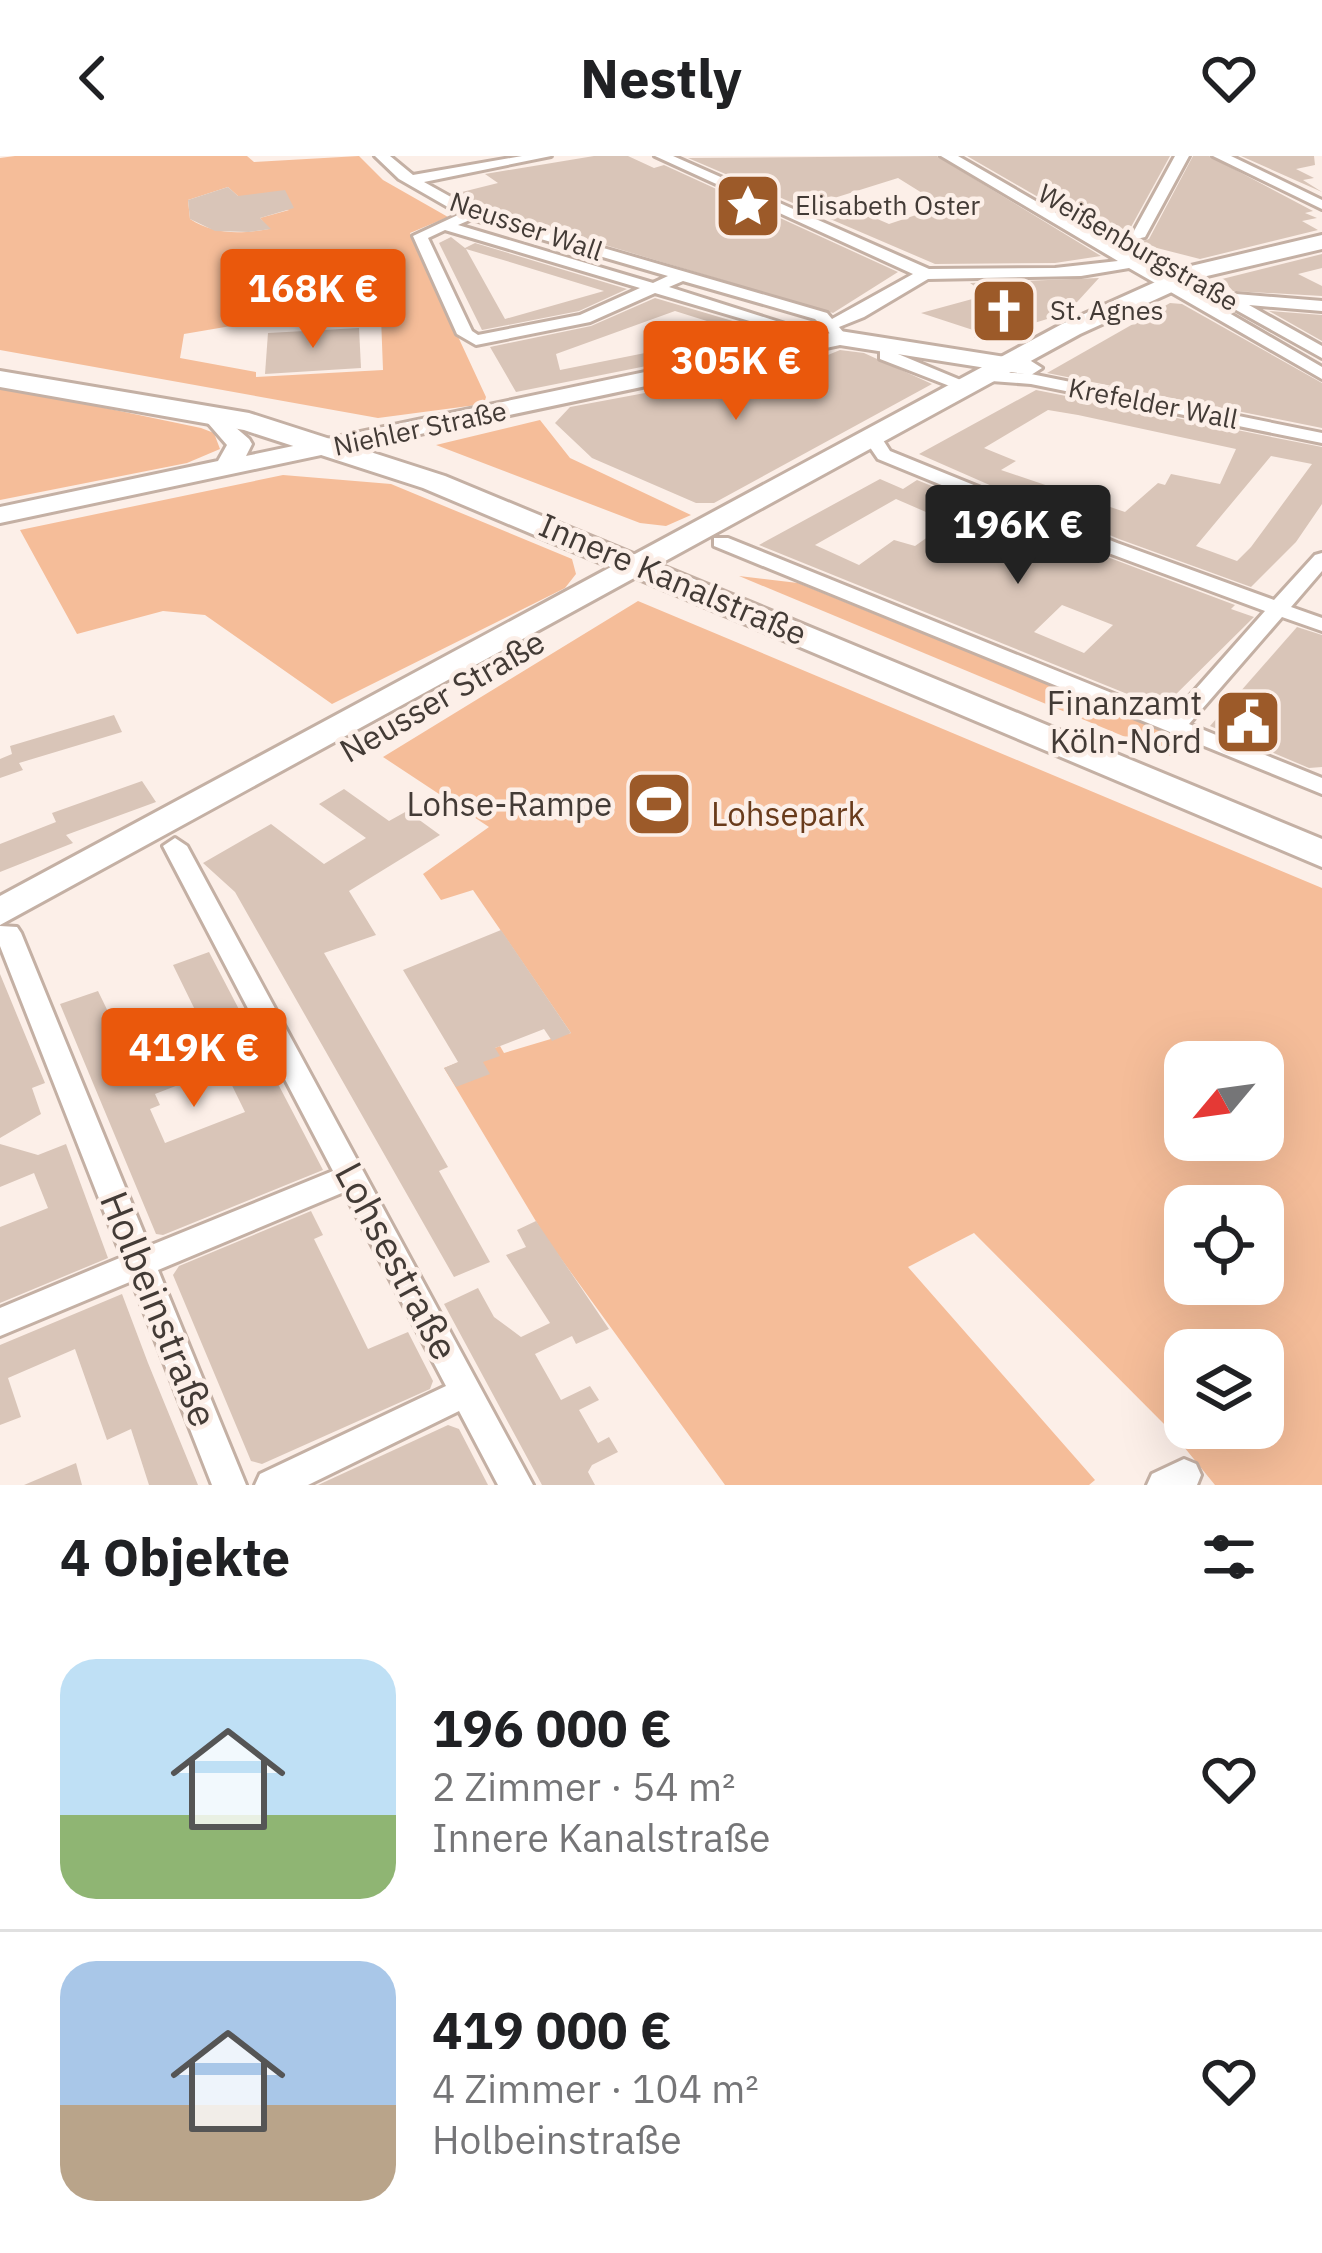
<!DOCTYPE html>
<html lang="de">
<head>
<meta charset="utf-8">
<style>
	body { margin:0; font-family:"IBM Plex Sans",sans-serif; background:#f2f2f2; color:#202124; height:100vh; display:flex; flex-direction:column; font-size:45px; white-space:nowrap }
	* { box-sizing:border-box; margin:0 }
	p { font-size:39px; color:#757577 }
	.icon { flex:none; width:66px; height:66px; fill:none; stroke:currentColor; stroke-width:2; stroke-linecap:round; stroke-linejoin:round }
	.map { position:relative; height:1329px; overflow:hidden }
	.side { display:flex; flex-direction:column; background:#fff; flex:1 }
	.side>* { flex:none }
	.needle { width:78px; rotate:241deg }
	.tools { position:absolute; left:1164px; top:885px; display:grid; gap:24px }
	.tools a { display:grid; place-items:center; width:120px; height:120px; border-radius:24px; background:#fff; box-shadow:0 12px 48px #0002; font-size:60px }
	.price { position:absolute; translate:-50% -102px; padding:0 27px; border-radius:12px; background:#ea580c; color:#fff; font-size:39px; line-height:78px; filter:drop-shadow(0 3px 6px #0008) }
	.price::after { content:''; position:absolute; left:50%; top:72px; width:36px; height:27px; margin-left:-18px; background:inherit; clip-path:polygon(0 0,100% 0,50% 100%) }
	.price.selected { background:#222; color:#fff }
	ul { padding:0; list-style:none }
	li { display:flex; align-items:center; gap:36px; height:300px; padding:0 60px }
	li+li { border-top:3px solid #e0e0e0 }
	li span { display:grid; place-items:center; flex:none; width:336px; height:240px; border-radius:36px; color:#555 }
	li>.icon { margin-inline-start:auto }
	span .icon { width:144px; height:144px; fill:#fffc; stroke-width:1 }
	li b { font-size:51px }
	h2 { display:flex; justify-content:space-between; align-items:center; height:144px; padding:0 60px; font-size:51px }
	header { display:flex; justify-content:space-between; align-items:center; height:156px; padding:0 60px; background:#fff; font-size:54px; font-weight:800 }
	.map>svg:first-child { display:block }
	.green { fill:#f5bd99; fill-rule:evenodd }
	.building { fill:#d9c5b8; fill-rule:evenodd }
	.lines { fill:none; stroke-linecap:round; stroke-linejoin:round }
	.minor-casing { stroke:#c4b0a4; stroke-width:6 }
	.tertiary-casing { stroke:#c4b0a4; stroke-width:6 }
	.secondary-casing { stroke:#c4b0a4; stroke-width:6 }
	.primary-casing { stroke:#c4b0a4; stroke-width:6 }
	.minor { fill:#fff; fill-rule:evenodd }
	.tertiary { fill:#fff; fill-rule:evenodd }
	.secondary { fill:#fff; fill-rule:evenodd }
	.primary { fill:#fff; fill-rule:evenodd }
	.labels { text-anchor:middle; stroke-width:9; stroke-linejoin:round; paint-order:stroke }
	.far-poi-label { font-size:27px; fill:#433b36; stroke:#fcefe8; text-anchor:start }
	.far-street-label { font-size:27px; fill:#433b36; stroke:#fcefe8 }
	.street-label { font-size:33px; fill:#433b36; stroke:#fcefe8 }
	.poi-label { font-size:33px; fill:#433b36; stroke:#fcefe8; text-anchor:end }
	.park-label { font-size:33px; fill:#693b1b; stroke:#fcefe8 }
	.near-street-label { font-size:39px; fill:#433b36; stroke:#fcefe8 }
</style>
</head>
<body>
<header><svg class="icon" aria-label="back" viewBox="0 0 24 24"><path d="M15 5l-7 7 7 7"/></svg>Nestly<svg class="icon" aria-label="heart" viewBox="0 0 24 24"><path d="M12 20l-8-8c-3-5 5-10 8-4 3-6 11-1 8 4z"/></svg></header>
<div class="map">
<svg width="1322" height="1329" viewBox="0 0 1322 1329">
	<rect width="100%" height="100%" fill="#fcefe8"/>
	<!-- green -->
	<g class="green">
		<path d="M15,0H247L254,6L359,0L383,24L448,61L410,77L486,241L484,248L378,262L0,194V2ZM228,31L238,40L289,54L260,62L269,73C240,78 215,79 190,63L188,44ZM381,161L383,214L256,221V216L180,202L184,178L260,165Z"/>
		<polygon points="0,230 201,272 214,277 220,293 187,307 0,344"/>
		<polygon points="540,264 570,302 691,359 666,370 640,367 436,289"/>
		<polygon points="283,319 391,328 572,403 576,418 565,432 332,548 205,459 163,455 77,478 20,374"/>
		<polygon points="739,420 798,427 1185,584 1171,600"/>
		<path d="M638,445L1322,732V1329H1215L1171,1275L974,1077L908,1111L1095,1324L1089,1329H725L546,1082L444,912L500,890L504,897L571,877L473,734L441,744L423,718L489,671L383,601ZM1185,906H1263V984H1185ZM1185,1050H1263V1128H1185ZM1185,1194H1263V1272H1185Z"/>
	</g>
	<!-- building -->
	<g class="building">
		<polygon points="594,0 628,0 654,12 664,9 898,116 833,157 491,55 454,38 498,27 485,18"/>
		<path d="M937,0L1101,100L1055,107L935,108L688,2ZM898,22L943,50L889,68L831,43Z"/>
		<polygon points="967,0 1170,0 1131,71 1102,78"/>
		<polygon points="1193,0 1209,0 1313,55 1305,57 1317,62 1302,65 1318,74 1200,103 1153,91 1124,91 1149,83"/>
		<polygon points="1241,0 1314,0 1315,9 1296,13 1314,22 1303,24 1322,36"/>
		<polygon points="228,31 238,40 285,34 294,52 260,62 271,73 249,76 215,75 190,63 188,44"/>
		<path d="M451,81L465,92L475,87L627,133L579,155L482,174L439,87ZM466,93L513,107L604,135L505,163Z"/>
		<polygon points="1322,98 1322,112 1298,118 1322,130 1322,140 1233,135 1222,123"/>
		<polygon points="1099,122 1067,157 991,180 974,182 976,175 921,157 987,139 970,127"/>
		<path d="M655,142L777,178L762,187L516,236L490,191L591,170ZM675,155L745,177L560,214L556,198Z"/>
		<polygon points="1170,147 1182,148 1322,227 1322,272 1047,217"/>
		<polygon points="1269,155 1322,159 1322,185"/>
		<polygon points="359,172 361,212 265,218 268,177"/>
		<polygon points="840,194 864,197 932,228 714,347 696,347 592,302 555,267 570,251 811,206"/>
		<path d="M1036,234L1322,291V348L1296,386L1251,431L1119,383L1100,375L1106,371L1033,342L1028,346L919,298ZM1048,254L1078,259L1236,293L1220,328L1171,318L1165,329L1158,327L1125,356L1001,314L1016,305L984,292ZM1271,300L1312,308L1251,391L1237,405L1196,390Z"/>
		<path d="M880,323L903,333L917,324L1006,360L998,365L1067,392L1078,390L1235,449L1231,453L1254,461L1162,552L759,389ZM896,343L949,366L915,390L894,384L859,409L815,389ZM1062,449L1113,469L1084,497L1034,476Z"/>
		<polygon points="1297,471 1322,479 1322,611 1309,612 1210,570"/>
		<polygon points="114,559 122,576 19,607 23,614 0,622 0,603 12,598 10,590"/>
		<polygon points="142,625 156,646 66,679 73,687 0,716 0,688 56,666 52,657"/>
		<polygon points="344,633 389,665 407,655 440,679 349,735 376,779 324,797 448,1011 439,1015 490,1106 454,1121 235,736 203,707 271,668 324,708 366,682 319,648"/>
		<polygon points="501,774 571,877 552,885 544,873 495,892 500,900 483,906 490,918 456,931 444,912 458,906 403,814"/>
		<polygon points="209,796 323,1014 163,1079 156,1078 60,848 98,835 133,907 171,893 186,926 155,938 160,949 150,953 165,987 245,956 173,809"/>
		<polygon points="0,818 45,927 32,932 41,958 0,982"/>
		<polygon points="0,988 38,999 66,988 108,1102 0,1147 0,1071 48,1052 34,1017 0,1031"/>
		<polygon points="311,1055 323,1079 314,1083 368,1193 408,1176 433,1225 430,1233 262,1308 251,1305 173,1119 179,1110"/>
		<polygon points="536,1065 609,1173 576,1188 572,1180 535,1198 561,1244 590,1230 599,1244 579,1254 598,1287 609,1281 618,1296 592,1309 588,1316 595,1329 542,1329 444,1148 478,1132 494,1161 521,1181 550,1167 506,1099 526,1091 517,1074"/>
		<polygon points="122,1138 148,1207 198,1329 149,1329 131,1273 107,1284 75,1193 8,1222 21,1261 0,1269 0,1189"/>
		<polygon points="448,1269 459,1273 488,1329 318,1329"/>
		<polygon points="76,1307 82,1329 24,1329"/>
	</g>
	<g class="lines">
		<!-- minor casing -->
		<g class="minor-casing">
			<g id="minor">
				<path d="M375,0H390L413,19L522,0H551L424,26L476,55L827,157L832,163L913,118L655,0H673L929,113L1055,112L1118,105L941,0H958L1101,83L1134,75L1175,0H1189L1145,81L1112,89L1322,211V223L1129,112L1081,120L928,123L864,161L839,171L848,182L840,187L815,163L683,125L669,131L795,171L787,176L655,137L590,166L476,189L457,178L413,80L460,58L399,23ZM472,63L668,120L653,127L458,69ZM445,74L640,132L580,159L478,179L472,175L428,82Z"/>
				<polygon points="1213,0 1231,0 1322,44 1322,53"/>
				<polygon points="1236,138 1322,145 1322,155 1249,149 1322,190 1322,202 1229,150 1228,143"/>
				<polygon points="895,185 909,188 898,198 975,230 960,234 880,203 880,195"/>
				<polygon points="984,215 1031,218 1322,277 1322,287 1031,228 978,224 978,216"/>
				<polygon points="878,272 887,277 883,284 890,295 1117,387 1274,444 1315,399 1322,397 1322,415 1291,451 1322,462 1322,475 1282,461 1189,568 1322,622 1322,638 714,390 714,382 728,382 1171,561 1265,455 1103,395 878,303 865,284 872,273"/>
				<polygon points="175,682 187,690 533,1329 498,1329 459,1255 308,1329 255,1329 260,1318 446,1230 344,1036 158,1114 246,1329 212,1329 132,1125 0,1180 0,1152 122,1101 0,790 0,770 17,771 21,777 149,1090 333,1015 163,690"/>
				<polygon points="1184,1303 1196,1308 1201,1319 1197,1329 1147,1329 1152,1318"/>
			</g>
		</g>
		<!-- tertiary casing -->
		<g class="tertiary-casing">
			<polygon id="tertiary" points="840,175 1031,205 1042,212 1031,219 840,189 0,367 0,351 218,305 227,289 201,259 213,252 249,283 252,288 246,300"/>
		</g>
		<!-- secondary casing -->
		<g class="secondary-casing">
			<polygon id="secondary" points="1322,79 1322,93 1207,120 1080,178 0,769 0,740 1062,168 1191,110"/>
		</g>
		<!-- primary casing -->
		<g class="primary-casing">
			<polygon id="primary" points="0,215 249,257 445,320 1322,683 1322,711 423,332 244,274 0,231"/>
		</g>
		<!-- minor -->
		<use href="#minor" class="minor"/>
		<!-- tertiary -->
		<use href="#tertiary" class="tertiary"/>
		<!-- secondary -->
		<use href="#secondary" class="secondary"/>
		<!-- primary -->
		<use href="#primary" class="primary"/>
	</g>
	<!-- icons -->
	<defs>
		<g id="sight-square" transform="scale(3.45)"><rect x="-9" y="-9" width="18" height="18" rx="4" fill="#9c5a29" stroke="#fcefe8"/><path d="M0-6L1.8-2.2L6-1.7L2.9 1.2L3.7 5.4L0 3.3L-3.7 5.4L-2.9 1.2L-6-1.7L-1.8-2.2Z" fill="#fff"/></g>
		<g id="church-square" transform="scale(3.45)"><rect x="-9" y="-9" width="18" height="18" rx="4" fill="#9c5a29" stroke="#fcefe8"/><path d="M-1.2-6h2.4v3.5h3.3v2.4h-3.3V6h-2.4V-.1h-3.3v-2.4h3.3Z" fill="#fff"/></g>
		<g id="civic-square" transform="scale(3.45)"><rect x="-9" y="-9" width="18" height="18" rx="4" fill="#9c5a29" stroke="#fcefe8"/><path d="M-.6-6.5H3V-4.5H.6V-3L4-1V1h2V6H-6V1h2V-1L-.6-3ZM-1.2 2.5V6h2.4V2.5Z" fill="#fff"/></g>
		<g id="stadium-square" transform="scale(3.45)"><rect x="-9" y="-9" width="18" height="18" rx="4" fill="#9c5a29" stroke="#fcefe8"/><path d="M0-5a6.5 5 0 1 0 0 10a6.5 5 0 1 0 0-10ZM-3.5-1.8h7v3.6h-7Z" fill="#fff"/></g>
	</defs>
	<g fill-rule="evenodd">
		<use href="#sight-square" x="748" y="50"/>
		<use href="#church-square" x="1004" y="155"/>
		<use href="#civic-square" x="1248" y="566"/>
		<use href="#stadium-square" x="659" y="648"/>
	</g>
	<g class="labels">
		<!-- far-poi labels -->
		<g class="far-poi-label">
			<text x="795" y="59">Elisabeth Oster</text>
			<text x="1050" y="164">St. Agnes</text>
		</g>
		<!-- far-street labels -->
		<g class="far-street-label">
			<text transform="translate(526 71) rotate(19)" y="9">Neusser Wall</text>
			<text transform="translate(1138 92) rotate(30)" y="9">Weißenburgstraße</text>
			<text transform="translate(1153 248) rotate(11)" y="9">Krefelder Wall</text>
			<text transform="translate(420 273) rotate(-12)" y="9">Niehler Straße</text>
		</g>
		<!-- street labels -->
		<g class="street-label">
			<text transform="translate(673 423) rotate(23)" y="12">Innere Kanalstraße</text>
			<text transform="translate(442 540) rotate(-30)" y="12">Neusser Straße</text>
		</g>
		<!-- poi labels -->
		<g class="poi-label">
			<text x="1202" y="559">Finanzamt<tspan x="1202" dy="38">Köln-Nord</tspan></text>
			<text x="612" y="660">Lohse-Rampe</text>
		</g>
		<!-- park labels -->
		<g class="park-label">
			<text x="788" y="670">Lohsepark</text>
		</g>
		<!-- near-street labels -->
		<g class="near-street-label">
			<text transform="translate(397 1105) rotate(62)" y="14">Lohsestraße</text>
			<text transform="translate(159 1153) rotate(68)" y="14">Holbeinstraße</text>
		</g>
	</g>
</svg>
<div class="tools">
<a><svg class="needle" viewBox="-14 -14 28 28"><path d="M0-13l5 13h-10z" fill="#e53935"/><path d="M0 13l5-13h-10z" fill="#757577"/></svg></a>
<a><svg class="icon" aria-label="locate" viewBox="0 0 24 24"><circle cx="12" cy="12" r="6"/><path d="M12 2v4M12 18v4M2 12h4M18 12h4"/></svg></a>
<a><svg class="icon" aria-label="layers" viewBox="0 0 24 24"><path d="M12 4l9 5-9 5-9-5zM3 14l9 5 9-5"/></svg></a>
</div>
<b class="price" style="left:313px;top:195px">168K €</b>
<b class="price" style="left:736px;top:267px">305K €</b>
<b class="price selected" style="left:1018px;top:431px">196K €</b>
<b class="price" style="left:194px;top:954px">419K €</b>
</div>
<section class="side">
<h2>4 Objekte<svg class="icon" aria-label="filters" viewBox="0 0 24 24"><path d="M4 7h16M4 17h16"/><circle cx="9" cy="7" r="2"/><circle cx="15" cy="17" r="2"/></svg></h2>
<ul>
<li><span style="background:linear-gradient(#bfe0f5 65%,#8fb573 0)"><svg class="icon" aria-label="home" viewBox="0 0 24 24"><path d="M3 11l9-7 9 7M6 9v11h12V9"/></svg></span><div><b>196 000 €</b><p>2 Zimmer · 54 m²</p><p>Innere Kanalstraße</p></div><svg class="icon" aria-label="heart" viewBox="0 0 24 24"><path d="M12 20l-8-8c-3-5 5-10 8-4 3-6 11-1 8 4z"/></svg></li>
<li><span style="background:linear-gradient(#a9c7e8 60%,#b9a48a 0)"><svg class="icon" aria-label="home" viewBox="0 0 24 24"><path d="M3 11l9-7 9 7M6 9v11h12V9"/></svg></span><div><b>419 000 €</b><p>4 Zimmer · 104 m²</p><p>Holbeinstraße</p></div><svg class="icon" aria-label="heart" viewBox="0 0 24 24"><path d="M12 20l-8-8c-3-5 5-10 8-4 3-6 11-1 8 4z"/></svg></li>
</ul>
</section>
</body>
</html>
